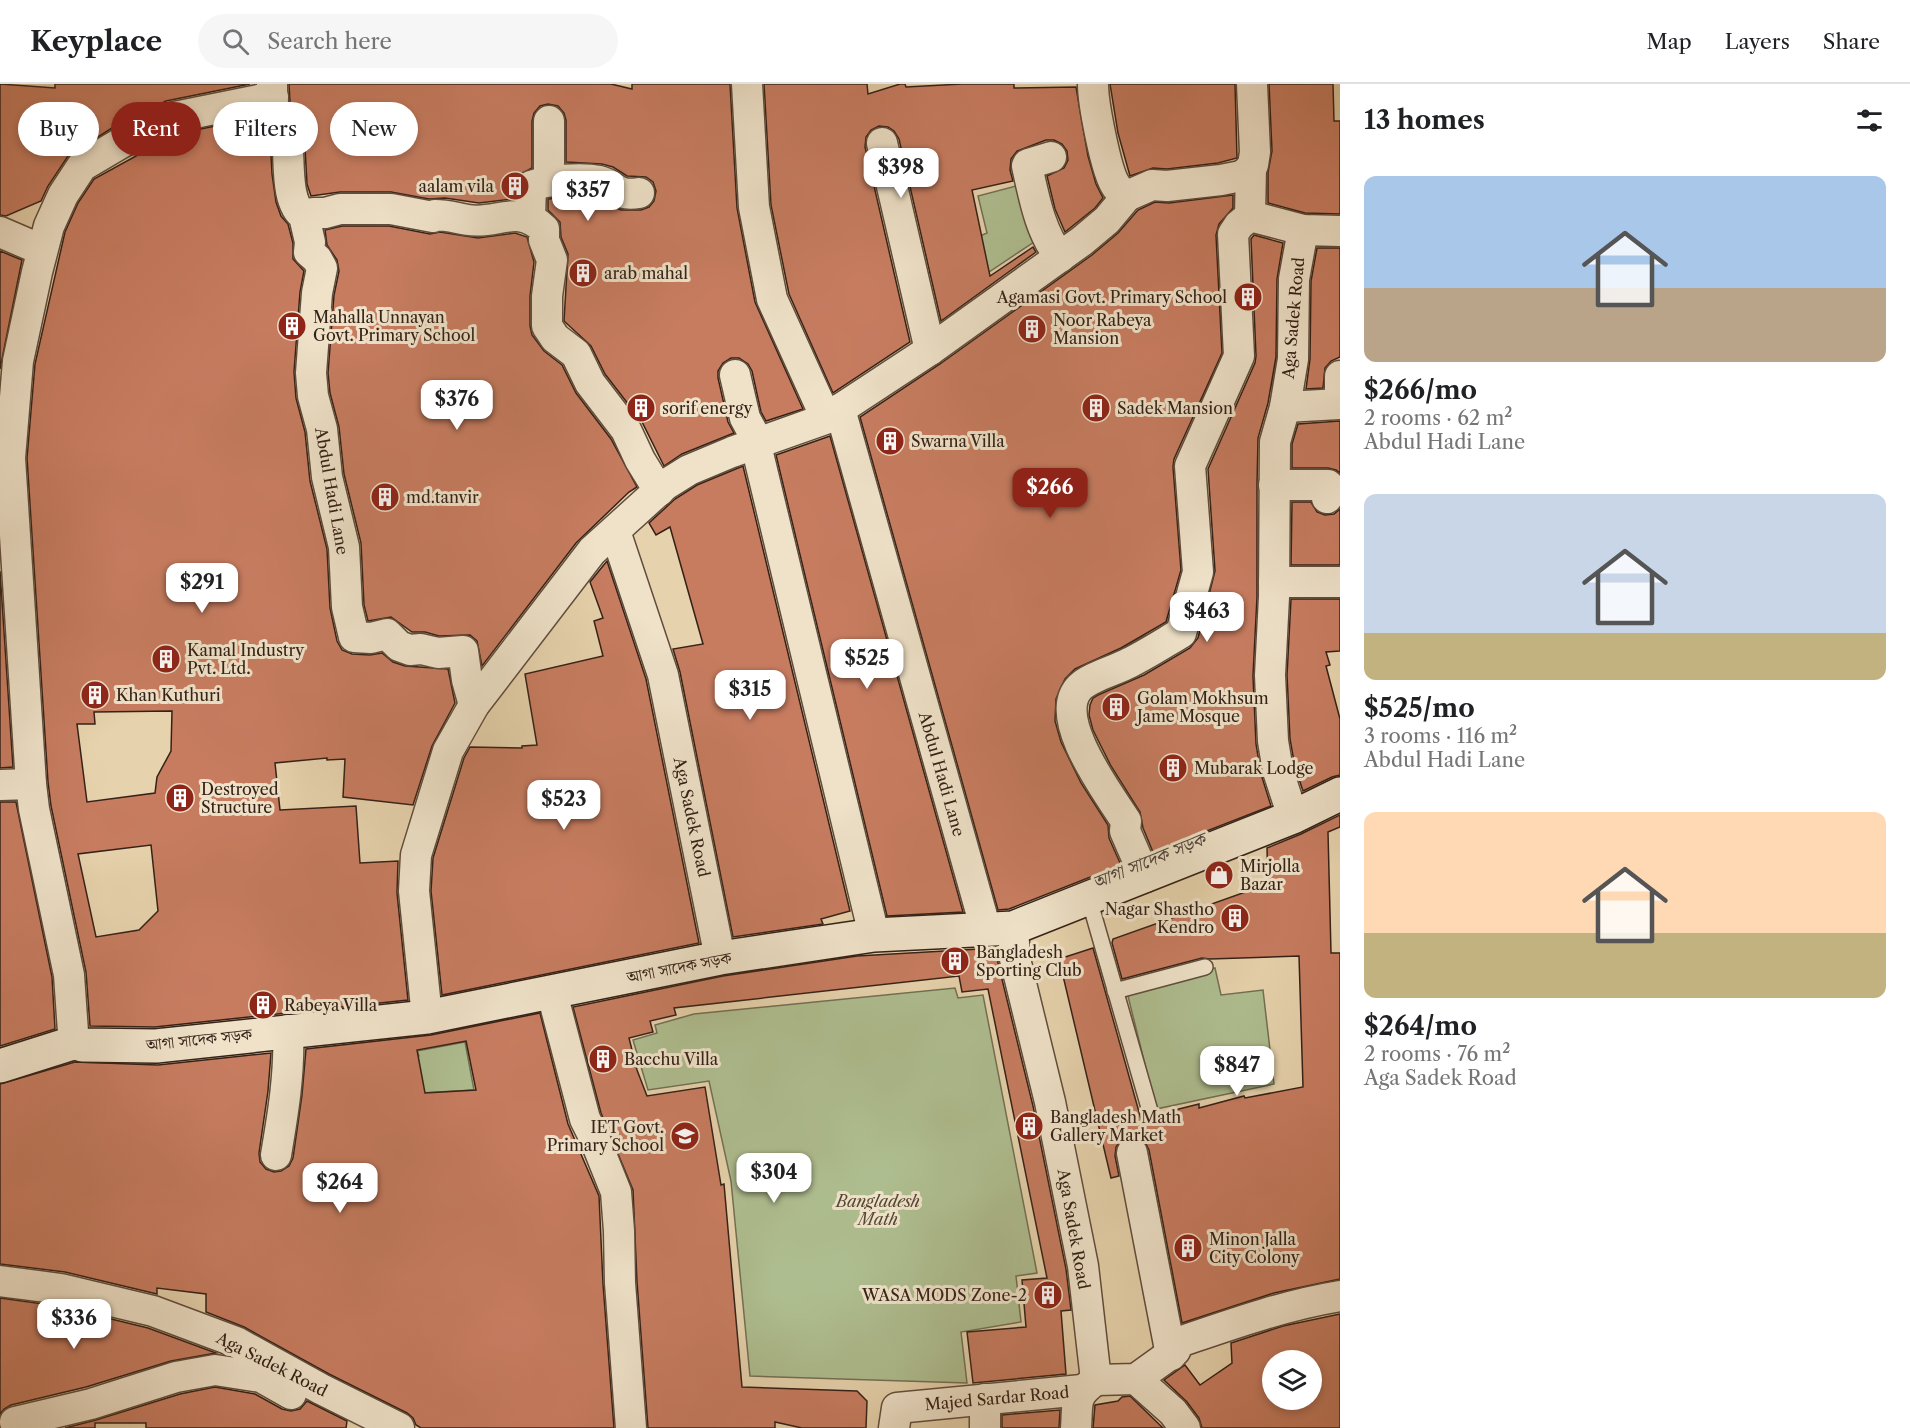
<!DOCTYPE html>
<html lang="en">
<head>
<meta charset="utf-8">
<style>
	body { margin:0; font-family:"Libre Caslon Text","Noto Serif Bengali",serif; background:#f6f6f6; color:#202124; height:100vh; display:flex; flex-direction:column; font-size:22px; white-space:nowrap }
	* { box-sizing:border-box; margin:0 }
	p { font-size:20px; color:#757577 }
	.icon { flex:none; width:33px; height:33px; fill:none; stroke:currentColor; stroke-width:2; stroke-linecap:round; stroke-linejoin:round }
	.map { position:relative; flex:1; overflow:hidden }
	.sheet { display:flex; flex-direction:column; background:#fff; width:570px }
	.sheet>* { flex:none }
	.banner { position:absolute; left:18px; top:18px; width:570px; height:54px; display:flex; gap:12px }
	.buttons { position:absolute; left:1262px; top:1266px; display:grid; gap:12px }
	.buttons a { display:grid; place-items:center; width:60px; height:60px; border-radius:50%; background:#fff; box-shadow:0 3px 9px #0003; font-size:30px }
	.price { position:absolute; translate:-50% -51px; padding:0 14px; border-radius:12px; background:#fff; color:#222; font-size:20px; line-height:39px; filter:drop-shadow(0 2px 3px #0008) }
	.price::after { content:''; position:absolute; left:50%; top:36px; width:18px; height:14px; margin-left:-9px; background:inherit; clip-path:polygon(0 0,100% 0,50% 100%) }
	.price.on { background:#8f2418; color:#fff }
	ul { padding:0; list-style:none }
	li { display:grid; align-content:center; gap:12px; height:318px; padding:0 24px }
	li span { display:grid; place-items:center; height:186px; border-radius:12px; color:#555 }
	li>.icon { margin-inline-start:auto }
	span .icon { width:108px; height:108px; fill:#fffc; stroke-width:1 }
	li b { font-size:26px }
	h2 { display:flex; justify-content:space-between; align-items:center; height:72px; padding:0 24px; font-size:26px }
	.pill { padding:0 21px; border-radius:27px; background:#fff; box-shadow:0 3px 9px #0003; font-size:21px; line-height:54px }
	.pill.on { background:#8f2418; color:#fff }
	header { display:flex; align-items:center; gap:36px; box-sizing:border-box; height:84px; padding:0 30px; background:#fff; border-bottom:2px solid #e0e0e0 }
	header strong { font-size:28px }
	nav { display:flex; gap:33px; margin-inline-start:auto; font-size:21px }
	.search { width:420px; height:54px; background:#f6f6f6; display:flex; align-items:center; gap:15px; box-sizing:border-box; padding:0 21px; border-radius:33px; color:#757577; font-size:22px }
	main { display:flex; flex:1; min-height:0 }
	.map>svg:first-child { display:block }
	.green { fill:#aebd8f; stroke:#726f53; stroke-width:1.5 }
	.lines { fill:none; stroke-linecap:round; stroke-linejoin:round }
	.stream { stroke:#707a73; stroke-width:9 }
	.building { fill:#c77c60; stroke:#352117; stroke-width:1.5; fill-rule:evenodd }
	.lane-casing { stroke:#614d3c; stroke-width:18 }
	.street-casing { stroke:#614d3c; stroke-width:33 }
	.secondary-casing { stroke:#352117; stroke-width:36 }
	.lane { stroke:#efe2c9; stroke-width:15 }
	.street { stroke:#efe2c9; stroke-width:30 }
	.secondary { stroke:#efe2c9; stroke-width:33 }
	.labels { text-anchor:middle; stroke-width:6; stroke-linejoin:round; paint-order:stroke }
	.poi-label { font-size:16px; fill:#352117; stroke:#efe2c9; text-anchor:start }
	.street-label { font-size:16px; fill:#352117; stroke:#efe2c9 }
	.park-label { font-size:16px; font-style:italic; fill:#534835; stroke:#efe2c9 }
	.water-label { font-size:18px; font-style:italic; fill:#4e463d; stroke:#efe2c9 }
</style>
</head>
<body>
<header>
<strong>Keyplace</strong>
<div class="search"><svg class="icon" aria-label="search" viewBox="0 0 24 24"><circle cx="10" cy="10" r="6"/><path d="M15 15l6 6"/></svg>Search here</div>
<nav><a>Map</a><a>Layers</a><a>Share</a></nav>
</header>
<main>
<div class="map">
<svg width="1340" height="1344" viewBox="0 0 1340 1344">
	<rect width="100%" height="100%" fill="#e6d2ac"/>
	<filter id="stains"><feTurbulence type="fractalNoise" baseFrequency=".00333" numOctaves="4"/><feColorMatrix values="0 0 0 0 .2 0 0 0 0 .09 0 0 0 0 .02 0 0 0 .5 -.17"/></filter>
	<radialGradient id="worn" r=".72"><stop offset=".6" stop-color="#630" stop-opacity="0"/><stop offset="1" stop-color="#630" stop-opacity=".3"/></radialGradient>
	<!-- green -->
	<g class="green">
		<polygon points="1024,100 1040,154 983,192 973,155 987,149 978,112"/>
		<polygon points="1215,884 1221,911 1263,906 1274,1000 1156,1025 1127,908"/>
		<polygon points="955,904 958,914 983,911 1037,1189 1016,1192 1021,1238 961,1248 967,1299 750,1292 731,1097 709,997 648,1006 633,956 657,949 655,941 694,930"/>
		<polygon points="465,958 474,1006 420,1009 411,973 419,972 417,967"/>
	</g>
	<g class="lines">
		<!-- stream -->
		<g class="stream">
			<polyline points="1285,129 1317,129"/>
			<polyline points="1218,236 1223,206"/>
			<polyline points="1273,271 1275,302"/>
			<polyline points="1203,322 1209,292"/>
			<polyline points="1121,571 1142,548"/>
		</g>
	</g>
	<!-- building -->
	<g class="building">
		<polygon points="0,0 55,4 55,0 250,0 166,17 112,44 68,72 48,102 41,117 6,132 0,131"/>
		<polygon points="289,0 611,0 632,5 632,0 730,0 737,124 755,218 803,325 766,337 761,328 752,287 748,280 739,274 731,274 723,279 718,287 718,294 728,338 734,349 682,370 664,382 642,338 605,290 591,262 564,237 568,170 561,153 560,138 548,126 548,115 583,112 598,115 621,126 641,126 649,123 654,117 656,107 653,98 646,93 627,92 613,83 602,80 566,78 566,36 564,29 558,22 548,20 540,22 534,29 532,37 532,84 517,92 514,101 513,115 479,119 445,114 429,115 391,108 340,108 311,112 307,100 304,46 300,31 290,18"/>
		<polygon points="764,0 867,0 868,10 900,0 905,0 906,3 962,0 1014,0 1014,4 1076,3 1088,72 1096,100 1103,114 1095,124 1065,148 1055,125 1047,92 1064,84 1068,76 1067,67 1062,60 1054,56 1046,56 1017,67 1011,75 1010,86 1013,97 972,106 990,192 1033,163 1036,168 941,237 899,55 894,47 888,43 879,42 871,46 866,53 865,63 910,258 833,309 789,210 771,121"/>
		<polygon points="1110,0 1235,0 1237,74 1218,79 1167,85 1153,84 1130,92 1118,49"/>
		<polygon points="1269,0 1333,0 1334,37 1340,37 1340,130 1305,129 1268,119 1268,88 1272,67"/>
		<path d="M259,33L269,46L270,52L272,90L276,118L281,132L288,140L293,159V175L304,187L300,208L294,288L296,314L305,348L310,397L327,465L330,524L337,557L342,566L352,570L370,571L382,569L393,578L405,582L448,585L455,619L432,662L413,721L343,713L345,675L327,676V674L275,679L280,726L356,722L360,779L398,777L397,809L408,916L155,943L90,942L86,888L51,722L48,698L27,374L35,280L65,148L78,119L94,95L176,50ZM172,627L171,667L157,693L155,709L87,718L77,640H95L94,628ZM151,761L158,827L139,846L96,853L78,770Z"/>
		<polygon points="1233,111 1233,124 1219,140 1216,151 1222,269 1174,375 1173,383 1181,486 1166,538 1121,564 1075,585 1065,595 1056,615 1055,637 1061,658 1081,699 1108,741 1109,754 1121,781 1009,825 998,826 860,333 940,280 1092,171 1118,149 1138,126 1155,118 1169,119"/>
		<polygon points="342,142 389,142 430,150 440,148 478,154 515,149 527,153 534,178 530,212 530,242 532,251 544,267 562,281 576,309 611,355 637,403 629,408 576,459 482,582 477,557 470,551 439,552 425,548 412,548 391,533 368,537 364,521 361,459 344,390 339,343 330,309 328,289 334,211 339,187 337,176 327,161 325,146"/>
		<polygon points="1254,151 1283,159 1277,195 1276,273 1268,319 1258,354 1257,400 1257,513 1253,592 1256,660 1261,690 1271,722 1153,768 1143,744 1140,728 1111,682 1093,646 1089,631 1090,621 1093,614 1098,611 1144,591 1190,564 1198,554 1215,487 1208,385 1255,279 1256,272 1251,155"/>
		<polygon points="1317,164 1340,164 1340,273 1331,277 1325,284 1323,304 1306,305 1310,275 1311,197"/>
		<polygon points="0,167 22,176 0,285"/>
		<polygon points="1340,337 1340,389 1336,386 1328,384 1292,384 1292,360 1298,340"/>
		<polygon points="830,352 963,828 887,832 776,371"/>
		<polygon points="743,382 850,827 821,835 823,840 733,853 680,588 673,565 703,560 670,443 656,451 649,439 675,415 697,401"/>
		<polygon points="1292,418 1311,418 1317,428 1325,431 1334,430 1340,425 1340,481 1291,481"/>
		<polygon points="607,477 646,595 699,859 442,911 431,807 433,774 464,674 470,663 522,664 522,662 537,661 525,590 603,572 594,537 603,534 590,498"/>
		<polygon points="0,487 13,683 0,684"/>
		<polygon points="1291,515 1340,515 1340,567 1326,568 1330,581 1326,582 1340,635 1340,691 1332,693 1303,707 1295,683 1290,655 1287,591"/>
		<polygon points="0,718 16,718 52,893 55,945 0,962"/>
		<polygon points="1340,731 1340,743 1328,748 1331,869 1340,869 1340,1195 1274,1209 1182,1239 1149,1066 1145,1058 1138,1053 1129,1052 1121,1056 1116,1063 1115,1072 1119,1092 1111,1094 1059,875 1093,864 1141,1035 1152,1036 1159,1030 1199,1020 1199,1024 1244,1012 1245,1014 1303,1003 1299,872 1210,875 1202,874 1122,895 1112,859 1113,855 1268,800 1267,764 1301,750"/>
		<polygon points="997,864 998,879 1033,1022 1066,1185 1071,1226 1061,1227 1066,1290 973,1299 967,1248 1026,1243 1022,1196 1047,1194 988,905 962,908 959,892 674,924 676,931 650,937 653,948 629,954 637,986 647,1012 705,1003 721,1101 724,1100 742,1303 857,1307 867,1317 866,1344 802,1344 775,1338 775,1344 648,1344 637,1198 633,1106 601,1029 573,923 723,892 857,872"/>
		<path d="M540,929L568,1040L599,1112L603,1200L614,1344H421L416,1341L413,1334L407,1329L329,1290L244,1243L206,1228V1210L157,1204V1210L65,1188L0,1180V1000L75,978L158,981L271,969L268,1007L259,1069L260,1078L266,1085L274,1088L281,1087L289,1082L293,1074L302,1011L306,965L431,951ZM466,957L476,1006L425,1009L417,966Z"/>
		<polygon points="0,1214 58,1222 148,1244 216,1269 171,1277 86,1303 11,1321 4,1325 0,1330"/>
		<path d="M1340,1230V1344H1202L1199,1334L1187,1318L1164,1296L1185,1281L1200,1301L1232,1279L1231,1259L1283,1242ZM1272,1276H1311V1316H1272Z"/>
		<polygon points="215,1303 255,1310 282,1325 291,1327 300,1325 307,1317 347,1337 346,1344 146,1344 146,1339 95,1339 95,1344 65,1344 96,1336 180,1310"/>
		<polygon points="1130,1312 1163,1344 1093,1344 1095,1321 1118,1317 1122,1313"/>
		<polygon points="1060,1326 1059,1344 1002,1344 1002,1331"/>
	</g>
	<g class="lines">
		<!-- lane casing -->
		<g class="lane-casing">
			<g id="lane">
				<polyline points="1089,815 1150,1027"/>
				<polyline points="1115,907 1205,883"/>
			</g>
		</g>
		<!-- street casing -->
		<g class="street-casing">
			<g id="street">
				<path d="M272,0C272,7 272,17 274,24C276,30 283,34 285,40C292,62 282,117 304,132L310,158L309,168L317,175L322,184L317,209L311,289L313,312L322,345L327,393L344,463L347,523L354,553L371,554L387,550L399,562L410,566L421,565L438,569L463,567L467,596L474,621"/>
				<polyline points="747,0 754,123 772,215 826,334"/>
				<path d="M1093,0C1093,19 1106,88 1116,102C1118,106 1124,109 1127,112"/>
				<polyline points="882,59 930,266"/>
				<path d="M1051,73L1028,80L1027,82C1034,113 1040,148 1060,173"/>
				<polyline points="547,97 549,88 549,37"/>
				<path d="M304,132L313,129H325L340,125H391L433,133L435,131C447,131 456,134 468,136C498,141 517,119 544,145V156L552,176L547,212V242L555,254L576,270L590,299L626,346L640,376L659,407"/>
				<polyline points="1250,132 1303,146 1340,147"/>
				<path d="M530,134L531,102C548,96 581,93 599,97C617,101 615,113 639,109"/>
				<polyline points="0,148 42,166"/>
				<polyline points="735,291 745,334 759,360"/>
				<polyline points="1340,320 1340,292"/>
				<polyline points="1285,323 1340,320"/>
				<polyline points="840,325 986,846"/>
				<polyline points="756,361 874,851"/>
				<polyline points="1274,401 1328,401 1327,414"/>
				<polyline points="615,447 663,591 720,874"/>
				<polyline points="1274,498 1340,498"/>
				<polyline points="0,701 31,700"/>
				<polyline points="1293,733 1278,687 1273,657 1270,591 1274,513 1275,358 1285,323 1293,275 1294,195 1303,146"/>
				<path d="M1145,793L1125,747L1126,737C1109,710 1050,633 1080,603C1090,593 1116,586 1129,579C1147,570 1164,559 1181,549L1198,488L1190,382L1239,272L1233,150L1239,141L1250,132L1251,84"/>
				<polyline points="1013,844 1015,875 1050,1018 1083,1182 1096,1296"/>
				<polyline points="552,909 585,1035 594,1053 616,1108 619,1147 620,1199 631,1344"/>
				<polyline points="427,933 414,807 416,771 448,667 474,621 592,467 665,401 689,386 732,368 825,335 930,266 1082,157 1107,136 1127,112 1152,101 1167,102 1221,96 1241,92 1247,88 1253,81 1255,68 1252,0"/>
				<polyline points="76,958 73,948 69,891 34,725 31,700 10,374 18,277 37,188 49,142 63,111 82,82 121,59 170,34 273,13"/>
				<polyline points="1132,1069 1171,1271"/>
				<path d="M276,1071C283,1030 290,988 288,946"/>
				<polyline points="0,1197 61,1205 153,1227 236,1258 321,1305 399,1344"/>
				<polyline points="1136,1295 1173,1328 1185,1344"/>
				<path d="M1096,1296L1136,1295L1175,1267L1179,1258C1232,1240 1285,1221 1340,1212"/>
				<polyline points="985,1315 985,1344"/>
				<polyline points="15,1338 91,1320 176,1293 215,1286 261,1293 291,1310"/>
				<polyline points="894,1344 897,1324 1082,1306"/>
				<path d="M1076,1344C1078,1319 1073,1312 1096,1296"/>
			</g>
		</g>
		<!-- secondary casing -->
		<g class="secondary-casing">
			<polyline id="secondary" points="0,982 76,958 82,961 156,962 427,933 720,874 874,851 1013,844 1293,733 1340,710"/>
		</g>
		<!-- lane -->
		<use href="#lane" class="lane"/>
		<!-- street -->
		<use href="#street" class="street"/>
		<!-- secondary -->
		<use href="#secondary" class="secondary"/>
	</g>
	<!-- icons -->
	<defs>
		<g id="building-disc" transform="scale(1.5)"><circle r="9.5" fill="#8f2418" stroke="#efe2c9"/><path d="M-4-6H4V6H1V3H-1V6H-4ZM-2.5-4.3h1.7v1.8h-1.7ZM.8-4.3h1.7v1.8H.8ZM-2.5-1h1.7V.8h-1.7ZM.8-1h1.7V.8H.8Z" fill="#fff"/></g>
		<g id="shop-disc" transform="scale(1.5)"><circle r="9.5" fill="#8f2418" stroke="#efe2c9"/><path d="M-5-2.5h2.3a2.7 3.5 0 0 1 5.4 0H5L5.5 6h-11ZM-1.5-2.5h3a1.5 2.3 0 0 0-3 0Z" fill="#fff"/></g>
		<g id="school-disc" transform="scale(1.5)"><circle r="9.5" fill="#8f2418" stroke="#efe2c9"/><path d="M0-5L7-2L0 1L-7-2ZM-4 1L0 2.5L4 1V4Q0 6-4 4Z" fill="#fff"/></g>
	</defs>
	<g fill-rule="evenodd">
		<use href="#building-disc" x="515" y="102"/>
		<use href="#building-disc" x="583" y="189"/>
		<use href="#building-disc" x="1248" y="213"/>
		<use href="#building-disc" x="292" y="242"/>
		<use href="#building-disc" x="1032" y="245"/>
		<use href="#building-disc" x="641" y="324"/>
		<use href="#building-disc" x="1096" y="324"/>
		<use href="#building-disc" x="890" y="357"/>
		<use href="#building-disc" x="385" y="413"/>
		<use href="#building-disc" x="166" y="575"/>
		<use href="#building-disc" x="95" y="611"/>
		<use href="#building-disc" x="1116" y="623"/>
		<use href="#building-disc" x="1173" y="684"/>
		<use href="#building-disc" x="180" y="714"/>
		<use href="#shop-disc" x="1219" y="791"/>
		<use href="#building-disc" x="1235" y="834"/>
		<use href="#building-disc" x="955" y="877"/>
		<use href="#building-disc" x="263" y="921"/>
		<use href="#building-disc" x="603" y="975"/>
		<use href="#building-disc" x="1029" y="1042"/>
		<use href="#school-disc" x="685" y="1052"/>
		<use href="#building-disc" x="1188" y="1164"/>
		<use href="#building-disc" x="1048" y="1211"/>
	</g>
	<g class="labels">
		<!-- poi labels -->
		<g class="poi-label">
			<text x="494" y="108" text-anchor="end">aalam vila</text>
			<text x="604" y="195">arab mahal</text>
			<text x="1227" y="219" text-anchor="end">Agamasi Govt. Primary School</text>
			<text x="313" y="239">Mahalla Unnayan<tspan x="313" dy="18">Govt. Primary School</tspan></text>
			<text x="1053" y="242">Noor Rabeya<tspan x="1053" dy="18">Mansion</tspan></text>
			<text x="662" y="330">sorif energy</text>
			<text x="1117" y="330">Sadek Mansion</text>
			<text x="911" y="363">Swarna Villa</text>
			<text x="406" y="419">md.tanvir</text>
			<text x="187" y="572">Kamal Industry<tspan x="187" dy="18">Pvt. Ltd.</tspan></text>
			<text x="116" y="617">Khan Kuthuri</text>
			<text x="1137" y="620">Golam Mokhsum<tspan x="1137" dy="18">Jame Mosque</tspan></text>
			<text x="1194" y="690">Mubarak Lodge</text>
			<text x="201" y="711">Destroyed<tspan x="201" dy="18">Structure</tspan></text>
			<text x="1240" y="788">Mirjolla<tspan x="1240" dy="18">Bazar</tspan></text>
			<text x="1214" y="831" text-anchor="end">Nagar Shastho<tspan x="1214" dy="18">Kendro</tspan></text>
			<text x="976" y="874">Bangladesh<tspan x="976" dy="18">Sporting Club</tspan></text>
			<text x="284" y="927">Rabeya Villa</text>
			<text x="624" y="981">Bacchu Villa</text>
			<text x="1050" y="1039">Bangladesh Math<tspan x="1050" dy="18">Gallery Market</tspan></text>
			<text x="664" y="1049" text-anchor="end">IET Govt.<tspan x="664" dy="18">Primary School</tspan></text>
			<text x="1209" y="1161">Minon Jalla<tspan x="1209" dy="18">City Colony</tspan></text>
			<text x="1027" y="1217" text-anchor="end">WASA MODS Zone-2</text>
		</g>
		<!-- street labels -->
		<g class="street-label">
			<text transform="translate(1293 234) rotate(-85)" y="6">Aga Sadek Road</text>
			<text transform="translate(332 407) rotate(80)" y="6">Abdul Hadi Lane</text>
			<text transform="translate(942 690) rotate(74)" y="6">Abdul Hadi Lane</text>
			<text transform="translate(692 733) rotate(78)" y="6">Aga Sadek Road</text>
			<text transform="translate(679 883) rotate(-11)" y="6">আগা সাদেক সড়ক</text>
			<text transform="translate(199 955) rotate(-6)" y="6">আগা সাদেক সড়ক</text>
			<text transform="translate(1074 1145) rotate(80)" y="6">Aga Sadek Road</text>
			<text transform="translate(272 1280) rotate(27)" y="6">Aga Sadek Road</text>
			<text transform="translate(997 1314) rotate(-5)" y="6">Majed Sardar Road</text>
		</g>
		<!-- park labels -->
		<g class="park-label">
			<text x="878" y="1123">Bangladesh<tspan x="878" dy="18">Math</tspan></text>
		</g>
		<!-- water labels -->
		<g class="water-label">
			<text transform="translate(1149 777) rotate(-22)" y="6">আগা সাদেক সড়ক</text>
		</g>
	</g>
	<rect width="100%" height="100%" filter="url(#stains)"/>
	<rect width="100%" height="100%" fill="url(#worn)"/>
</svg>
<div class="buttons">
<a><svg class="icon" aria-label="layers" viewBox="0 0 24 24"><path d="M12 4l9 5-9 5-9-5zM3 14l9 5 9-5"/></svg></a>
</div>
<b class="price" style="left:901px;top:115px">$398</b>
<b class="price" style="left:588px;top:138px">$357</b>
<b class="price" style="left:457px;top:347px">$376</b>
<b class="price on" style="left:1050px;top:435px">$266</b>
<b class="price" style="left:202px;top:530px">$291</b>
<b class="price" style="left:1207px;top:559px">$463</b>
<b class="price" style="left:867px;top:606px">$525</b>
<b class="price" style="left:750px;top:637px">$315</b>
<b class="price" style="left:564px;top:747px">$523</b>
<b class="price" style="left:1237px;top:1013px">$847</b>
<b class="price" style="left:774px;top:1120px">$304</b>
<b class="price" style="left:340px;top:1130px">$264</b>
<b class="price" style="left:74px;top:1266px">$336</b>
<div class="banner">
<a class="pill">Buy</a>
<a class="pill on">Rent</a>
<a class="pill">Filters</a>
<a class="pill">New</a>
</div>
</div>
<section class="sheet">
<h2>13 homes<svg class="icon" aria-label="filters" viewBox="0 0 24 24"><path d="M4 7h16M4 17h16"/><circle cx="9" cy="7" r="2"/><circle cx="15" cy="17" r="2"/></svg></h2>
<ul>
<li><span style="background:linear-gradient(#a9c7e8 60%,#b9a48a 0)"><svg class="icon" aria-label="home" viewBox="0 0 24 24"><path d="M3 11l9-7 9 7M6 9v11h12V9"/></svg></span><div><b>$266/mo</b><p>2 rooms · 62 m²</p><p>Abdul Hadi Lane</p></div></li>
<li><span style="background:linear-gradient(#c9d6e8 75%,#c2b280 0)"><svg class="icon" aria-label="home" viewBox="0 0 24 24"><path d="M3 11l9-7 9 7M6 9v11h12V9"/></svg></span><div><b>$525/mo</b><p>3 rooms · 116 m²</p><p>Abdul Hadi Lane</p></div></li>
<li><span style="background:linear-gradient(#ffd9b3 65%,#c2b280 0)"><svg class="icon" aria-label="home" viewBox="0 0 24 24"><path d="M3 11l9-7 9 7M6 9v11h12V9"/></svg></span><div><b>$264/mo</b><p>2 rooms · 76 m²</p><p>Aga Sadek Road</p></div></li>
</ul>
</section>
</main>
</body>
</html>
